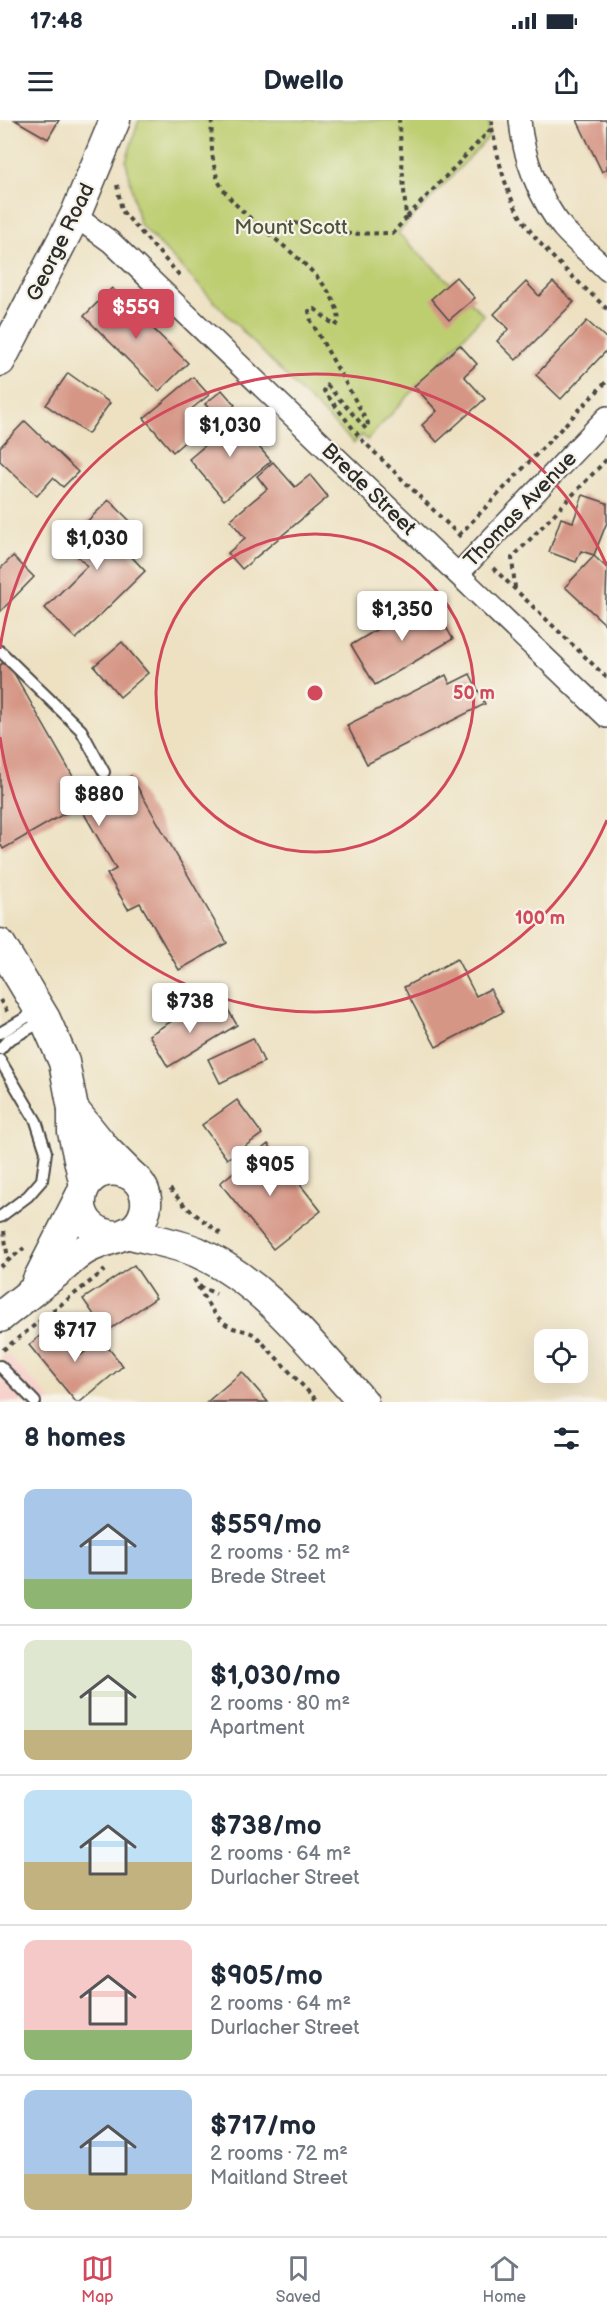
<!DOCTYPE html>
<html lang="en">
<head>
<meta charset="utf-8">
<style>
	body { margin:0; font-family:"Balsamiq Sans",sans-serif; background:#f2f2f3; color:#1f2937; height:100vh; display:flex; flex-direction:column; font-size:22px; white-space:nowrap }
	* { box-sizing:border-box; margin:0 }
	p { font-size:20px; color:#747a83 }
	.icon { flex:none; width:33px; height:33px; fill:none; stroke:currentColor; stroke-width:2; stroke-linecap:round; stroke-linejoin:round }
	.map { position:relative; height:1282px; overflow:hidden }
	.details { display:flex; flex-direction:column; background:#fff; flex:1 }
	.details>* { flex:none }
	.controls { position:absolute; left:534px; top:1209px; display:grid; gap:12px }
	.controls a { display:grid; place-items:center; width:54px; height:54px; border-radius:12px; background:#fff; box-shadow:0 6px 24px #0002; font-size:30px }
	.price { position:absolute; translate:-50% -51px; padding:0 14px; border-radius:6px; background:#fff; color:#222; font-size:20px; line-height:39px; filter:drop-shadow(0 2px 3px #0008) }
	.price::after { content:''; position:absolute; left:50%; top:36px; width:18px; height:14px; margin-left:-9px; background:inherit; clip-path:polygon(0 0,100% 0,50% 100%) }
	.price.active { background:#d1495b; color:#fff }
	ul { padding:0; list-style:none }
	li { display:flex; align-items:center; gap:18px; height:150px; padding:0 24px }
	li+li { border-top:2px solid #e0e1e3 }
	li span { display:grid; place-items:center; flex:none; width:168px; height:120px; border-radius:12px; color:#555 }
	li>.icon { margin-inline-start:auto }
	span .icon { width:72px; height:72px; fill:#fffc; stroke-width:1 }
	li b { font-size:26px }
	h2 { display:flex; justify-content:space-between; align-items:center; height:72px; padding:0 24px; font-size:26px }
	.status { display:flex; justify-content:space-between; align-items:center; height:42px; padding:0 30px; background:#fff; direction:ltr }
	.status svg { height:16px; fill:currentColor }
	header { display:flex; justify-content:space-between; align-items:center; height:78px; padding:0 24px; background:#fff; font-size:27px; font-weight:800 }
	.dock { display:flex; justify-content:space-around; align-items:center; height:84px; border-top:2px solid #e0e1e3; background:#fff; font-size:16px; color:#747a83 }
	.dock a { display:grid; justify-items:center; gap:3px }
	.dock .active { color:#d1495b }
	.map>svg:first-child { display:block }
	.built { fill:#f7d0ca }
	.green { fill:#bdce71; stroke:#747c4e; stroke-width:1.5 }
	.building { fill:#d69686 }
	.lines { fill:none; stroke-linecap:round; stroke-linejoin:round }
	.lane-casing { stroke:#484642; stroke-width:14 }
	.street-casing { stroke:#484642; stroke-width:24 }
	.secondary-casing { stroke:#484642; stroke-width:33 }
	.path { stroke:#484642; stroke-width:4; stroke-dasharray:4.5 4.5; stroke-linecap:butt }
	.lane { stroke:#fff; stroke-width:10 }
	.street { stroke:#fff; stroke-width:21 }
	.secondary { stroke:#fff; stroke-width:30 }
	.ring { fill:none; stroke:#d1495b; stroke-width:3 }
	.labels { text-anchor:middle; stroke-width:4.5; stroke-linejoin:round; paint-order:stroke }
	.park-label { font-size:21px; fill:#50543c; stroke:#f7f3e8 }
	.street-label { font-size:21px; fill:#2b2b2b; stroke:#f7f3e8 }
	.centre { fill:#d1495b; stroke:#f7f3e8; stroke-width:3 }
	.ring-label { font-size:18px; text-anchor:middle; font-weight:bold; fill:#d1495b; stroke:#f7f3e8; stroke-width:4.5; stroke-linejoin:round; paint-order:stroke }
</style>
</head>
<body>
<div class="status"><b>17:48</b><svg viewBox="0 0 49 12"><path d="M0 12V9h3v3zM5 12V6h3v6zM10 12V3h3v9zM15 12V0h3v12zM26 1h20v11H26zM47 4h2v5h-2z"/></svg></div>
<header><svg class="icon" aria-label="menu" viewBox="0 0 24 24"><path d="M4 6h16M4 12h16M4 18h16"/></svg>Dwello<svg class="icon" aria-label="share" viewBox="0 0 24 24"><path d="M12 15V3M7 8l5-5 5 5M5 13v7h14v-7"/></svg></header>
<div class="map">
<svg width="607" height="1282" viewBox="0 0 607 1282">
	<rect width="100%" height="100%" fill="#f7f3e8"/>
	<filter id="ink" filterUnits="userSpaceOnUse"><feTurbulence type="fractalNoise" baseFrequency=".0167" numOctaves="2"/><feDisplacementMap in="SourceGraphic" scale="12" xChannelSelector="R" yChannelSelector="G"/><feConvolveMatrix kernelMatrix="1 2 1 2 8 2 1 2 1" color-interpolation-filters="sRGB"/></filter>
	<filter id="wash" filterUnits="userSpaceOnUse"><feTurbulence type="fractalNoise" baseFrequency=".008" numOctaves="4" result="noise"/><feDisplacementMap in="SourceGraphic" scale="24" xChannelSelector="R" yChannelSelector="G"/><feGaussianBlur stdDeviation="1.35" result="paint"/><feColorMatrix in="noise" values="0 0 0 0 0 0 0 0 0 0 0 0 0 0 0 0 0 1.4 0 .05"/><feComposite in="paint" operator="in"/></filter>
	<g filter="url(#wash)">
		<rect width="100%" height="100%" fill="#ede1c2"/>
		<!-- built -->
		<polygon class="built" points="7,1233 53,1282 0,1282 0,1239"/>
		<!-- green -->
		<polygon class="green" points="139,0 489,0 489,17 398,113 484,195 367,320 362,315 354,323 301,272 139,103 126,41"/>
		<g id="blocks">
			<!-- building -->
			<g class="building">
				<polygon points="15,0 59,0 48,19"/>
				<polygon points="577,0 607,0 607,49 602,52"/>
				<polygon points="456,157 475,178 449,200 431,179"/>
				<polygon points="526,162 539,176 553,162 574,182 516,240 497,221 509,209 494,194"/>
				<polygon points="112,168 188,243 159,271 84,196"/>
				<polygon points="587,201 607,219 607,230 561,279 536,255"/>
				<polygon points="460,225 477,244 464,256 485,279 437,322 422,305 437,291 414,266"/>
				<polygon points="68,253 110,283 88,314 46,285"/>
				<polygon points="193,257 209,275 190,290 203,306 173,332 144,298"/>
				<polygon points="222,270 235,285 218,299 205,284"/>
				<polygon points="230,293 271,341 224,380 189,339 220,313 214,307"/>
				<polygon points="25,301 78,352 63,367 53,358 37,376 0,341 0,327"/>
				<polygon points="273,342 295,367 310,355 328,377 242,449 228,433 245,418 230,400 267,369 257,356"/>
				<polygon points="583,375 607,383 607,402 594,435 581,431 576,442 549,432 561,398 573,402"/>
				<polygon points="109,380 133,404 121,416 135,430 130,435 145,451 76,519 45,488 87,446 65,423"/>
				<polygon points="13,436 34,457 0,492 0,449"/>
				<polygon points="594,436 607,448 605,504 565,467"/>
				<polygon points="429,478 453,519 375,565 351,525"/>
				<polygon points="122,522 148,553 120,577 94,546"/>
				<polygon points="7,541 87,681 131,656 227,823 179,850 140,783 128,789 107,754 116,749 79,685 3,729 0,723 0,545"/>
				<polygon points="470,554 485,584 367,644 347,605 446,555 450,564"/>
				<polygon points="457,839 476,876 490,869 503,892 436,927 404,867"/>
				<polygon points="196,886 205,901 227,888 237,905 168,947 149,915"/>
				<polygon points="253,918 264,942 220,963 208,939"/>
				<polygon points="237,980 262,1014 227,1039 202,1005"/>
				<polygon points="268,1024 321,1091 273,1129 220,1063"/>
				<polygon points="134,1145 156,1178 106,1212 83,1179"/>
				<polygon points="55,1203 81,1235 101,1219 123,1246 80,1282 76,1282 29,1225"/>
				<polygon points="242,1252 268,1282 207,1282"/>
			</g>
		</g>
	</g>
	<g filter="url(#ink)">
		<use href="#blocks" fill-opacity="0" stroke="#484642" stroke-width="1.5"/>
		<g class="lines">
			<!-- lane casing -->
			<g class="lane-casing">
				<g id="lane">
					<polyline points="0,531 81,610 104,652"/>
					<polyline points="0,913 39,890"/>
					<polyline points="0,929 8,920 45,900"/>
					<polyline points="0,940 36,1001 46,1032 42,1060 28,1076 0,1097"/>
					<polyline points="0,1246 35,1282"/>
				</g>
			</g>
			<!-- street casing -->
			<g class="street-casing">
				<g id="street">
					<path d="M520,0C523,37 539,79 563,108C576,123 593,136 607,150"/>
					<polyline points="75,96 111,122 607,597"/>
					<polyline points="458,454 607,297"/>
				</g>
			</g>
			<!-- secondary casing -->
			<g class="secondary-casing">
				<g id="secondary">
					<polyline points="0,241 75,96 115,0"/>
					<polyline points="0,824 45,899 64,942 73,989 73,1012 85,1066"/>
					<polyline points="73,989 106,1030 131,1055"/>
					<path d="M126,1113C149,1119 175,1123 197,1132C266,1163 313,1228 363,1282"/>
					<polyline points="37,1162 81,1075"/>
					<path d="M0,1197C20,1181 41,1165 61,1149C69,1142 77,1134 86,1129C101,1120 124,1118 136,1107C146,1097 149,1081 143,1069C138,1059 129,1052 118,1051C73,1045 65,1112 116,1116"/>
				</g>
			</g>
			<!-- path -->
			<g class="path">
				<path d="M212,0C211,19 211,41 218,60C238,105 337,147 339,202L335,206L315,189L309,191L311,201L368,303L366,309L327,265L324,271L361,319L464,420"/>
				<path d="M492,8C498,38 505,72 522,99C544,133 578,161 607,189"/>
				<polyline points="117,65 122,91 181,157"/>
				<polyline points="407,97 492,8 492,0"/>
				<polyline points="269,112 291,102 341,114 393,113 406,98 399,0"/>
				<polyline points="459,415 607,261"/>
				<polyline points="493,448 607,558"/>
				<polyline points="515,468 512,438 607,339"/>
				<polyline points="0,880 8,893"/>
				<polyline points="170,1069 186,1087 221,1114"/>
				<polyline points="4,1111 8,1140"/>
				<polyline points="0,1147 24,1128"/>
				<path d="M194,1159C203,1176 214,1200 233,1208C242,1211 248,1210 256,1216L318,1282"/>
				<polyline points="199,1166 216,1174"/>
				<polyline points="3,1230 105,1150"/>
			</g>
			<!-- lane -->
			<use href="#lane" class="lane"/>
			<!-- street -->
			<use href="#street" class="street"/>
			<!-- secondary -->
			<use href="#secondary" class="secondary"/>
		</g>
	</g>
	<!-- distance rings -->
	<g class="ring">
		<circle cx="315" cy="573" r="159"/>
		<path d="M607 700A318 318 0 0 1 0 617M0 529A318 318 0 0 1 607 446"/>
	</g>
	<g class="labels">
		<!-- park labels -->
		<g class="park-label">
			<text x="291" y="114">Mount Scott</text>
		</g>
		<!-- street labels -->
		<g class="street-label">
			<text transform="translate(60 122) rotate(-64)" y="7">George Road</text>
			<text transform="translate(369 369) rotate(44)" y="7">Brede Street</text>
			<text transform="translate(520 389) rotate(-46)" y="7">Thomas Avenue</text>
		</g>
	</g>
	<circle cx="315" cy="573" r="9" class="centre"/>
	<g class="ring-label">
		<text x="474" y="579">50 m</text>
		<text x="540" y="804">100 m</text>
	</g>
</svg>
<div class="controls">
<a><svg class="icon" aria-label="locate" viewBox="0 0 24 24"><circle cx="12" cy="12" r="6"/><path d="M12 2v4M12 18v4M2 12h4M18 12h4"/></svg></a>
</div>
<b class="price active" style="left:136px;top:220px">$559</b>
<b class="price" style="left:230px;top:338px">$1,030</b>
<b class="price" style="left:97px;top:451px">$1,030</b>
<b class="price" style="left:402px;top:522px">$1,350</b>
<b class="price" style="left:99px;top:707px">$880</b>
<b class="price" style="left:190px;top:914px">$738</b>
<b class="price" style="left:270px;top:1077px">$905</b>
<b class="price" style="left:75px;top:1243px">$717</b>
</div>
<section class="details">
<h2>8 homes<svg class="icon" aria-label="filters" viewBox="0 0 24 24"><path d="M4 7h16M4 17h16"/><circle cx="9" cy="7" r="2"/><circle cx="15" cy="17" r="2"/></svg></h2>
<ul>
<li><span style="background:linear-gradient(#a9c7e8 75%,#8fb573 0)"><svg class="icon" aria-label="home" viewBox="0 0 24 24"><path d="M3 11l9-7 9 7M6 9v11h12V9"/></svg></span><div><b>$559/mo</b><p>2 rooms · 52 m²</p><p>Brede Street</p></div></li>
<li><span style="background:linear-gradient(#dfe7d0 75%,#c2b280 0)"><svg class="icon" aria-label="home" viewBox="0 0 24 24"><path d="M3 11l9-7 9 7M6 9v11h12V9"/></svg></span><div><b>$1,030/mo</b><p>2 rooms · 80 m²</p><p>Apartment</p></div></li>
<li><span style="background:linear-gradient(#bfe0f5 60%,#c2b280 0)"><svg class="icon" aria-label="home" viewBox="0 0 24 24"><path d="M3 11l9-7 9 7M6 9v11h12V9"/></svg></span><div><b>$738/mo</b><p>2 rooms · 64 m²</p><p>Durlacher Street</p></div></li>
<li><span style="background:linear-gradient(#f6c9c9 75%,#8fb573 0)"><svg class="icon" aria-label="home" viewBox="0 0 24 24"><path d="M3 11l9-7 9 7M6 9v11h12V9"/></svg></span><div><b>$905/mo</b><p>2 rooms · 64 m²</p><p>Durlacher Street</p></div></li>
<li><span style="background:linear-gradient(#a9c7e8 70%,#c2b280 0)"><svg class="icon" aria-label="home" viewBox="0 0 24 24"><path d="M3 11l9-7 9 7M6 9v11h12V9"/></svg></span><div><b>$717/mo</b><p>2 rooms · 72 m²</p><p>Maitland Street</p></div></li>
</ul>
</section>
<nav class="dock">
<a class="active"><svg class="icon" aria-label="map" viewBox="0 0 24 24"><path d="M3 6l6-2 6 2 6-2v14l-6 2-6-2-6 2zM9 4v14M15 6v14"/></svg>Map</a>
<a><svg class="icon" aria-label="saved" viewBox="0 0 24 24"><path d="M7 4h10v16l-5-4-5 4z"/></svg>Saved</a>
<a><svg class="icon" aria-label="home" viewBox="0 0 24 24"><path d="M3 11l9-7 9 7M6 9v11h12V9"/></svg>Home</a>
</nav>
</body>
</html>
